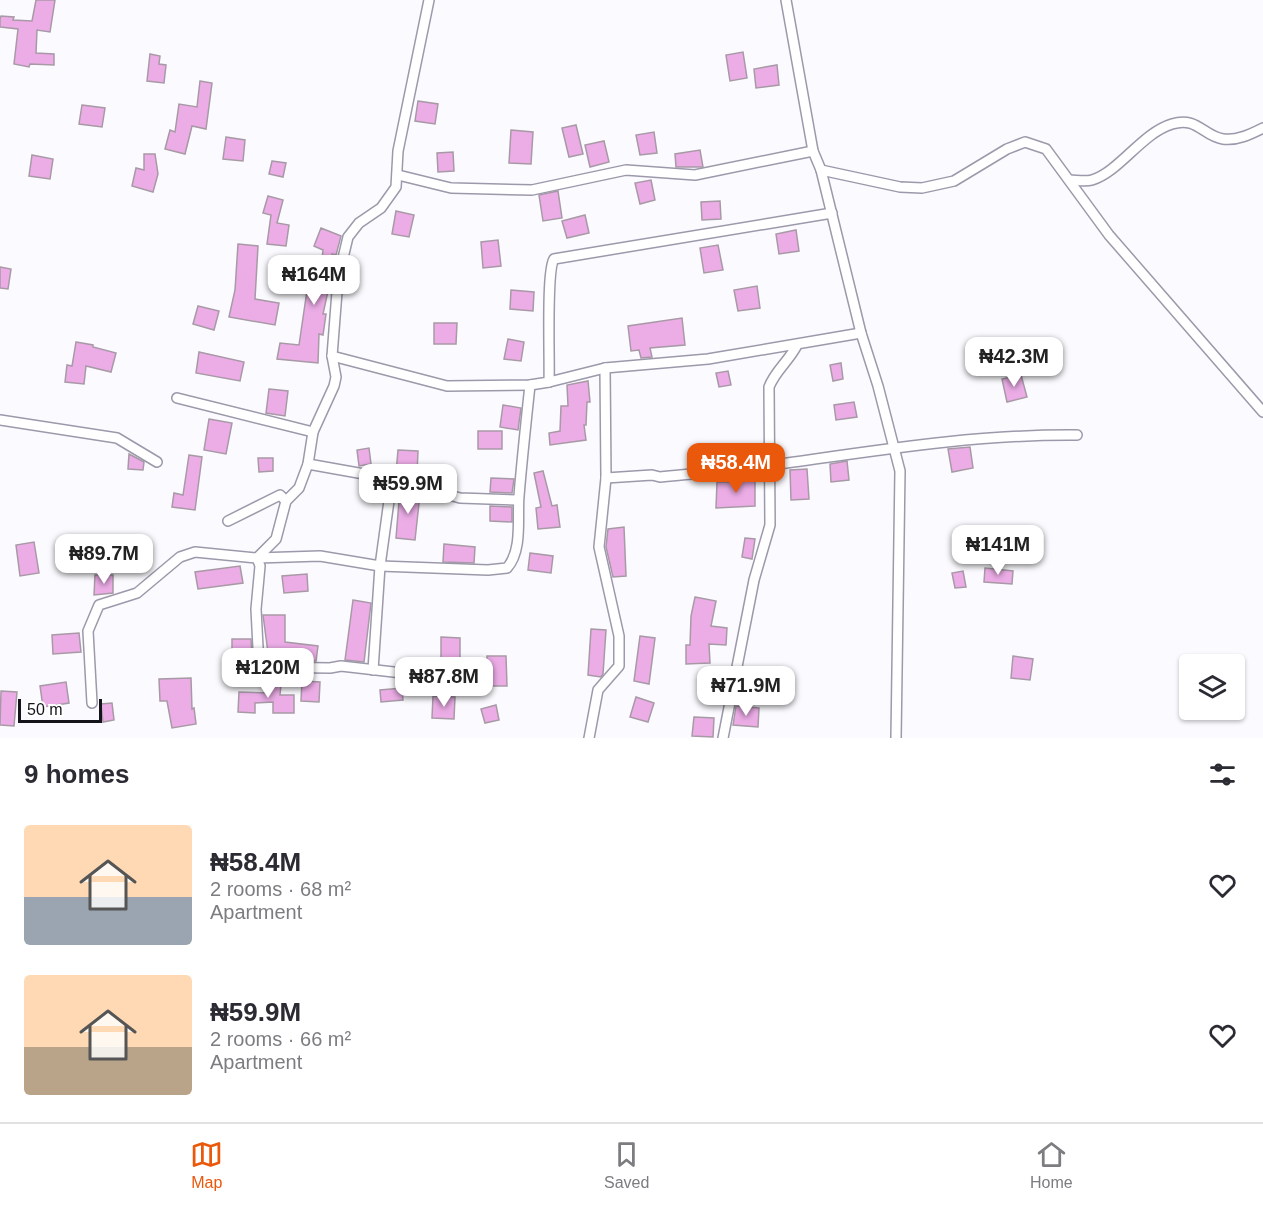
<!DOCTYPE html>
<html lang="en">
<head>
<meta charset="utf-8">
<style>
	body { margin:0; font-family:Arial,sans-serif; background:#f2f2f3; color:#2b2b33; height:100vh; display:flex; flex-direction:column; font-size:22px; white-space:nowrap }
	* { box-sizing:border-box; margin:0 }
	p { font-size:20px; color:#7c7c81 }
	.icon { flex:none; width:33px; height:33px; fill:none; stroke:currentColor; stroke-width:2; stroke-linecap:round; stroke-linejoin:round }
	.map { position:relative; height:738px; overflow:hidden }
	.sheet { display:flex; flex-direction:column; background:#fff; flex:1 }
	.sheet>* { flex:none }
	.buttons { position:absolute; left:1179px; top:654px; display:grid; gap:12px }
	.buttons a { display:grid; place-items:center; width:66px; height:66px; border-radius:6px; background:#fff; box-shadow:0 2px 4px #0004; font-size:30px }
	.scale { position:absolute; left:18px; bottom:15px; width:84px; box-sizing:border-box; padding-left:6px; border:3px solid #15141a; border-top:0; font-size:16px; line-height:21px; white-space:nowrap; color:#15141a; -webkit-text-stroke:4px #fff; paint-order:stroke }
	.price { position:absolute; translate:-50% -51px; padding:0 14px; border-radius:12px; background:#fff; color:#222; font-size:20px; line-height:39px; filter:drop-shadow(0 2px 3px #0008) }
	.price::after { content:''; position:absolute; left:50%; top:36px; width:18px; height:14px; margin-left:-9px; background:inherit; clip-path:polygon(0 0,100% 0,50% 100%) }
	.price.active { background:#ea580c; color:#fff }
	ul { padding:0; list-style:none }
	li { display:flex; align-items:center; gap:18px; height:150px; padding:0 24px }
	li span { display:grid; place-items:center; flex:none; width:168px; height:120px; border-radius:6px; color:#555 }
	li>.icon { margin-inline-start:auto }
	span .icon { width:72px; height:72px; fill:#fffc; stroke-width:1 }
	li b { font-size:26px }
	h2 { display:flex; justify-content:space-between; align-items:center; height:72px; padding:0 24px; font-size:26px }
	.tabs { display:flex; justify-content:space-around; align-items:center; height:84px; border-top:2px solid #e1e1e2; background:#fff; font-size:16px; color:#7c7c81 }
	.tabs a { display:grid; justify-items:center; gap:3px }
	.tabs .active { color:#ea580c }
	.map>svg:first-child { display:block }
	.building { fill:#ecade7; stroke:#a899a6; stroke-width:1.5 }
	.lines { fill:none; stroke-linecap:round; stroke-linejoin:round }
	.street-casing { stroke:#9c99ab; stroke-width:12 }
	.street { stroke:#fff; stroke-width:9 }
</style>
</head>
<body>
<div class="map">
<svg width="1263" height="738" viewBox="0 0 1263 738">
	<rect width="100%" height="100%" fill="#fbfafe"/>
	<!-- building -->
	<g class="building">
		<polygon points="36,0 55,0 50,32 37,30 36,53 54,54 54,65 30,64 29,67 14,64 18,29 0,27 0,19 1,16 14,17 13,20 32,21"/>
		<polygon points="743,52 747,78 730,81 726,55"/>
		<polygon points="150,54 160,56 159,64 166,65 164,83 147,81"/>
		<polygon points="777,65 779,85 756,88 754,69"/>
		<polygon points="200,81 212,83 206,129 192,126 185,154 165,149 170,130 175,132 179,104 197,107"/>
		<polygon points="418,101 438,104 435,124 415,121"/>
		<polygon points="82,105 105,108 102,127 79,124"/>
		<polygon points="576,125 583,154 569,157 562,128"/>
		<polygon points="511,130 533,132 531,164 509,163"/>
		<polygon points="654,132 657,153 640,155 636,135"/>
		<polygon points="226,137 245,140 243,161 223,159"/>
		<polygon points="604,141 609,162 590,167 585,145"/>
		<polygon points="700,150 703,167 676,167 675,154"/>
		<polygon points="453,152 454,171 438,172 437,153"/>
		<polygon points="144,154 155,154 158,174 153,192 132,186 136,168 144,170"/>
		<polygon points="32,155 53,159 50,179 29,176"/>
		<polygon points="272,161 286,163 283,177 269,174"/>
		<polygon points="651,180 655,200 640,204 635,183"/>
		<polygon points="558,191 562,218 543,221 539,195"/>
		<polygon points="268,196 283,200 277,223 289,225 286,246 267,244 271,215 263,213"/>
		<polygon points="720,201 721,219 702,220 701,202"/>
		<polygon points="396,211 414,215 409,237 392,234"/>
		<polygon points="585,215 589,233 567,238 562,221"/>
		<polygon points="321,228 341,236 336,255 332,254 330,282 323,314 326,314 323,335 319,334 318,363 277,359 280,343 299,345 309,277 320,280 323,250 314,246"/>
		<polygon points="796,230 799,251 779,254 776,234"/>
		<polygon points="498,240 501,266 483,268 481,242"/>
		<polygon points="238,244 258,246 255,299 279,303 275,325 229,317 235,290"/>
		<polygon points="718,245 723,270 704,273 700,248"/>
		<polygon points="0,267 11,269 8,289 0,288"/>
		<polygon points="757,286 760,308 738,311 734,290"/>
		<polygon points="511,290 534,292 533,311 510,309"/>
		<polygon points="198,306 219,311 214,330 193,324"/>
		<polygon points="682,318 685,345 650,348 652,357 641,358 639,350 631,351 628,326"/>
		<polygon points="434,323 457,323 456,344 434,344"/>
		<polygon points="508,339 524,342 521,361 504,359"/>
		<polygon points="76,342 93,345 93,347 116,353 111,372 86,366 84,384 65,382 67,365 72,366"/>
		<polygon points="199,352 244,362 240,381 196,373"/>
		<polygon points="841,363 843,379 833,381 830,365"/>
		<polygon points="728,371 731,385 719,387 716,373"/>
		<polygon points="1021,375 1027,397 1007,402 1002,379"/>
		<polygon points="588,381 590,402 587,402 586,425 584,425 586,440 550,445 549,433 560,431 561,406 568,406 567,385"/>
		<polygon points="269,389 288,391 285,416 266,413"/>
		<polygon points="854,402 857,417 836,420 834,405"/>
		<polygon points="503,405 521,408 518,430 500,427"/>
		<polygon points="209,419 232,423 226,454 204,450"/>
		<rect x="478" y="431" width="24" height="18"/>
		<polygon points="970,447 973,468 952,472 948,449"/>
		<polygon points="369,448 371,464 359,466 357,450"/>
		<polygon points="398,450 418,451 417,474 396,473"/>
		<polygon points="129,454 144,462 143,470 128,469"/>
		<polygon points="189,455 202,457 195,510 172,507 174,493 183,495"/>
		<polygon points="258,458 273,458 273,471 259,472"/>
		<polygon points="847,461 849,480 831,482 830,464"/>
		<polygon points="807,469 809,499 791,500 790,470"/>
		<polygon points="543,471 552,506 557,505 560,527 538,529 536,508 541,507 534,473"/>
		<polygon points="491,478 514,479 512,493 490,492"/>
		<polygon points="739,479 755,479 755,506 716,508 717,482 739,482"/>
		<polygon points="400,489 420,494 415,540 396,538"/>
		<polygon points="490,506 512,507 512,522 490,521"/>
		<polygon points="624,527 626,576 613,577 606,547 608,529"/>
		<polygon points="745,538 755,539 752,559 742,557"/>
		<polygon points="34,542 39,573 20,576 16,545"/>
		<polygon points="444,544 475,547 474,563 443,562"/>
		<polygon points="530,553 553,556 551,573 528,570"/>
		<polygon points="240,566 243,583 198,589 195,572"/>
		<polygon points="985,568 1013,571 1012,584 984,582"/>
		<polygon points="963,571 966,587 955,588 952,573"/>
		<polygon points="307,574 308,591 284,593 282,576"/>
		<polygon points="95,575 113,575 113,593 94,595"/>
		<polygon points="695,597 716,601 711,626 727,628 726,645 709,644 710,663 686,664 686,645 690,645 691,616"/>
		<polygon points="353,600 371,603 364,662 345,660"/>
		<polygon points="263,615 285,615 285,642 318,646 316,661 269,660"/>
		<polygon points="591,629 606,630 603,674 601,677 588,675"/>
		<polygon points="79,633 81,652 53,654 52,635"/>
		<polygon points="640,636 655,638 649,684 634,681"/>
		<polygon points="441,637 460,638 460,664 441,663"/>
		<polygon points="232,639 251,639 252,658 232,658"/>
		<polygon points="487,656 506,656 507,686 487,686"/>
		<polygon points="1013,656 1033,659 1030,680 1011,678"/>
		<polygon points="271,674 282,674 280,695 294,695 294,713 273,713 273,702 255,703 255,713 238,712 239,692 270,693"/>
		<polygon points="191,678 192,709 194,708 196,724 172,728 167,701 160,701 159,679"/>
		<polygon points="302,681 320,682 319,702 301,701"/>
		<polygon points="66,682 69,703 43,707 40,686"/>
		<polygon points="402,688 403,700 381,702 380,690"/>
		<polygon points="1,691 17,692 14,726 0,725"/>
		<polygon points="433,696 455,697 454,719 432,718"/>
		<polygon points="636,697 654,703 648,722 630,717"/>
		<polygon points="112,703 114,720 103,722 101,704"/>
		<polygon points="496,705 499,720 485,723 481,709"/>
		<polygon points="736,706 759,708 758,727 733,725"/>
		<polygon points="694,717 714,718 713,737 692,736"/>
	</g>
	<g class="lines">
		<!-- street casing -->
		<g class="street-casing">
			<g id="street">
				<polyline points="429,0 398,151 396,187 381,208 359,223 348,237 338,279 332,356 336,377 334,386 313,432 308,464 299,488 286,501 276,539 257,558 260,566 256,609 259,667 330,668 341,666 446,678"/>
				<polyline points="786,0 813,151 821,170 861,333 878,386 900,471 896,738"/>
				<polyline points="821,170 900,187 922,188 954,181 1007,149 1025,142 1046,149 1109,235 1263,412"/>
				<polyline points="398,175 451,188 532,190 626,170 695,175 813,151"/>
				<path d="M1069,180C1076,180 1085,182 1092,180C1119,172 1142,133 1172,124C1197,116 1203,136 1223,139C1237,141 1251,134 1263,128"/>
				<path d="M332,356L447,386L530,385L549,382C550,361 546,271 554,259L832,213"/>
				<polyline points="549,382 605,368 708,359 861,333"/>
				<polyline points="177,398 313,432"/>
				<polyline points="0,420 117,438 157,462"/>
				<polyline points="308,464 392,479 460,498 518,500"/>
				<path d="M606,478L652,475L660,477C698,473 736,471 773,465C874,451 975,434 1077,435"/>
				<polyline points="228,521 280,495 286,501"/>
				<polyline points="373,670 380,566 392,479"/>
				<path d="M92,703L88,631L99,605L137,593L180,557L195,552L257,558L320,556L380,566L488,570L507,568C523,550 517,517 519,496C522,459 526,422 530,385"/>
				<polyline points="589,738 598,690 619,666 619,636 599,547 606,478 605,368"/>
				<path d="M723,738L754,580L770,525L769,387C775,371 789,361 797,345"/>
			</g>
		</g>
		<!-- street -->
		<use href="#street" class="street"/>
	</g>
</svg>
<div class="buttons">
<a><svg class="icon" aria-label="layers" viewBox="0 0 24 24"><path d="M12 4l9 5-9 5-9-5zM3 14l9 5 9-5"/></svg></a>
</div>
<div class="scale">50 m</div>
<b class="price" style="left:314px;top:306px">₦164M</b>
<b class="price" style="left:1014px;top:388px">₦42.3M</b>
<b class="price active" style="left:736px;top:494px">₦58.4M</b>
<b class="price" style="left:408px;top:515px">₦59.9M</b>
<b class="price" style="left:998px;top:576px">₦141M</b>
<b class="price" style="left:104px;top:585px">₦89.7M</b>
<b class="price" style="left:268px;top:699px">₦120M</b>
<b class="price" style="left:444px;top:708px">₦87.8M</b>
<b class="price" style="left:746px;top:717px">₦71.9M</b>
</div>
<section class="sheet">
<h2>9 homes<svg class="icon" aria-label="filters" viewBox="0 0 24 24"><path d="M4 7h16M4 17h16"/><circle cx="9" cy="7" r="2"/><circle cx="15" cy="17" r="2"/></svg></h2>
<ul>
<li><span style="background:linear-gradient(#ffd9b3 60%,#9aa5b1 0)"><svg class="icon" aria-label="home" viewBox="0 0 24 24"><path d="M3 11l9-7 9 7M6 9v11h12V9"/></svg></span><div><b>₦58.4M</b><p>2 rooms · 68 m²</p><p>Apartment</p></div><svg class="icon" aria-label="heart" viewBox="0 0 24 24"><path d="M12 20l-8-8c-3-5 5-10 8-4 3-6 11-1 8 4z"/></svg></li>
<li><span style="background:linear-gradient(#ffd9b3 60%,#b9a48a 0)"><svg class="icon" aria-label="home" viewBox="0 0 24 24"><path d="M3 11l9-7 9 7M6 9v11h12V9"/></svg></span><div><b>₦59.9M</b><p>2 rooms · 66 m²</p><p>Apartment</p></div><svg class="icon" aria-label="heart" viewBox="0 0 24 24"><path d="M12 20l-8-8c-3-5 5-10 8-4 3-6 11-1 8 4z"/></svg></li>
</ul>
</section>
<nav class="tabs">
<a class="active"><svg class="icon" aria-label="map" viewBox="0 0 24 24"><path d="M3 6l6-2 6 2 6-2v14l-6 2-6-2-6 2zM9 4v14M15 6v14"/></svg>Map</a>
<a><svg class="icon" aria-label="saved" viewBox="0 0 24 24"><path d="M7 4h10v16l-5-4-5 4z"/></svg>Saved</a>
<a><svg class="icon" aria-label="home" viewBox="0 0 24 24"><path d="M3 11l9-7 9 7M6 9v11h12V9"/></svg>Home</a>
</nav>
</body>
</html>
